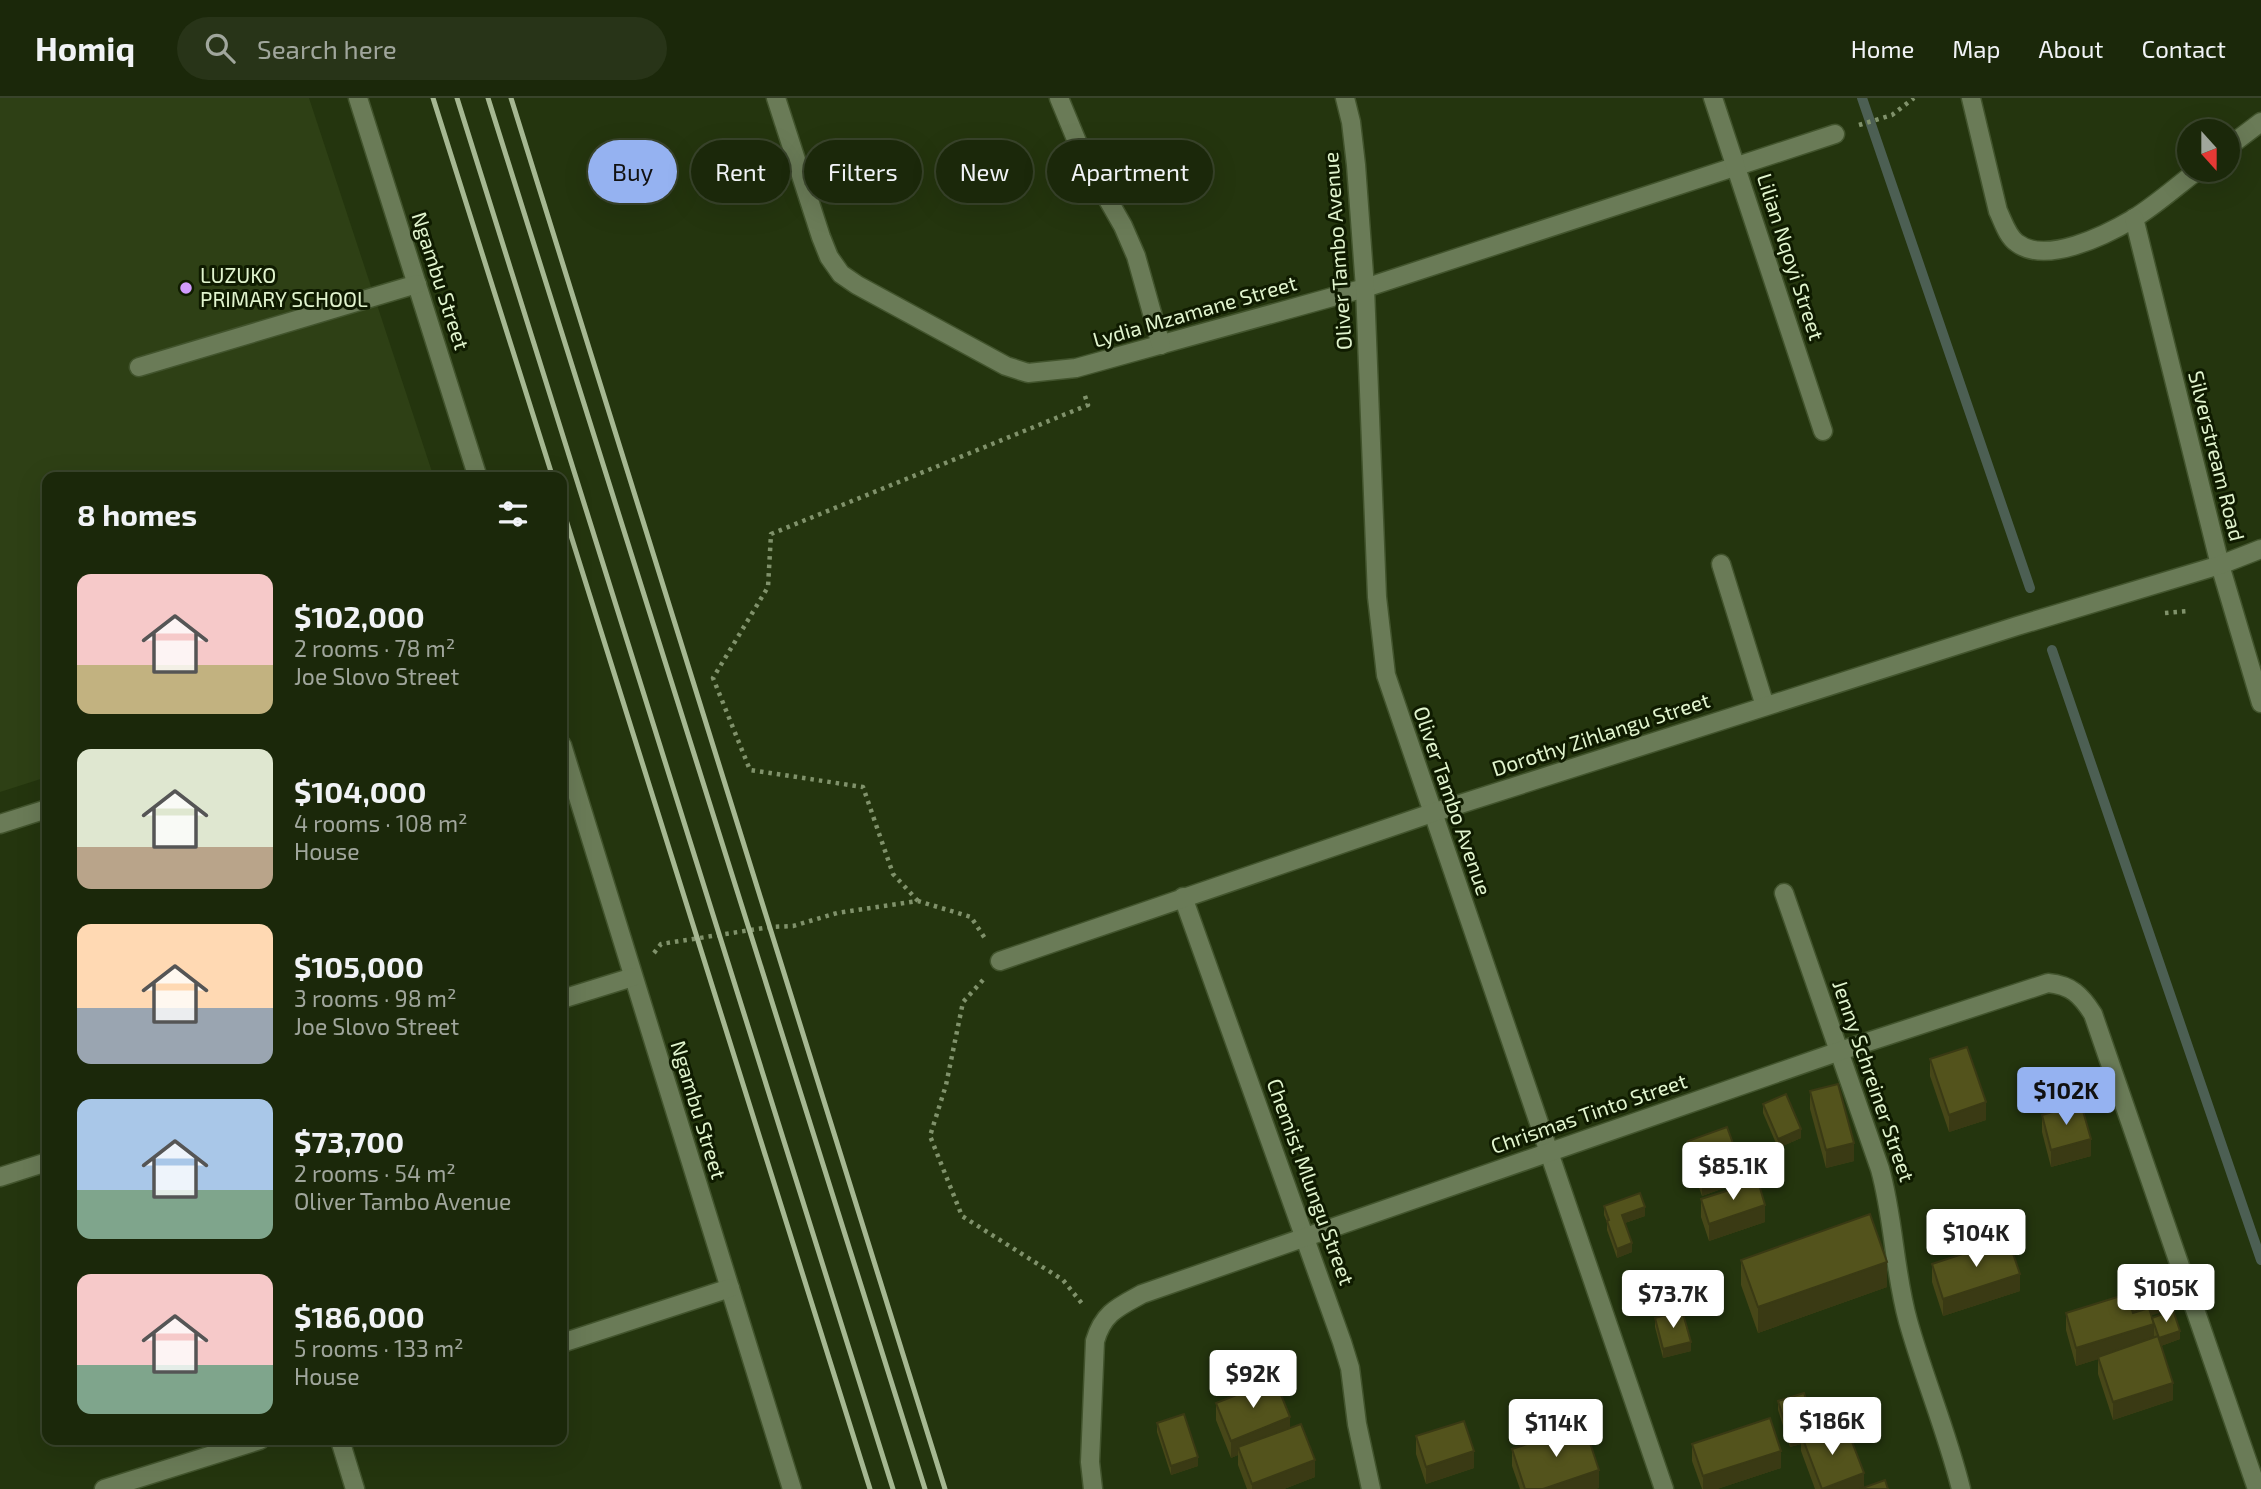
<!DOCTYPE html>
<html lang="en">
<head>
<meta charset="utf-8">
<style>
	body { margin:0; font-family:"Exo 2",sans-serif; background:#283418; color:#f1f3f6; height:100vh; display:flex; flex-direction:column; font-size:26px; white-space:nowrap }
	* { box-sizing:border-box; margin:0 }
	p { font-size:23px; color:#a0a69c }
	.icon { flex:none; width:38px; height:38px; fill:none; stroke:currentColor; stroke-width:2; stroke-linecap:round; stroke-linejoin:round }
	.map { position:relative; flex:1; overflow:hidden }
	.side { position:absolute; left:42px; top:374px; width:525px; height:973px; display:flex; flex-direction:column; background:#1b280a; border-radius:14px; box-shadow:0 7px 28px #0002,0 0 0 2px #39442b }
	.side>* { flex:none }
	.guide { position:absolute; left:588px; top:42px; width:665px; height:63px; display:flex; gap:14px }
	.needle { width:46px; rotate:159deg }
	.fabs { position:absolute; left:2177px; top:21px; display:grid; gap:14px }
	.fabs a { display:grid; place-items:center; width:63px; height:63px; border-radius:50%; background:#1b280a; box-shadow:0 7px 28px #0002,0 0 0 2px #39442b; font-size:35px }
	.price { position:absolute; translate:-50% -60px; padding:0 16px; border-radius:7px; background:#fff; color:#222; font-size:23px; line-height:46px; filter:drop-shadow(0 2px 4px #0008) }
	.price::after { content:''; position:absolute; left:50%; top:42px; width:21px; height:16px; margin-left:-10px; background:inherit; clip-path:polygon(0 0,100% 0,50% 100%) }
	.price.on { background:#95b2f1; color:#111 }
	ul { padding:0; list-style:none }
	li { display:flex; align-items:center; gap:21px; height:175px; padding:0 35px }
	li span { display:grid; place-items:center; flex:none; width:196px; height:140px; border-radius:14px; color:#555 }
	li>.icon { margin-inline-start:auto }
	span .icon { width:84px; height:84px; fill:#fffc; stroke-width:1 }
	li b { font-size:30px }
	h2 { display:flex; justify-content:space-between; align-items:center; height:84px; padding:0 35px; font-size:30px }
	.chip { padding:0 24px; border-radius:32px; background:#1b280a; box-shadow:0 7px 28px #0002,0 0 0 2px #39442b; font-size:24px; line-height:63px }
	.chip.on { background:#95b2f1; color:#111 }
	header { display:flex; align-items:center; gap:42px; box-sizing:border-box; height:98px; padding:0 35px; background:#1b280a; border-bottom:2px solid #39442b }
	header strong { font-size:33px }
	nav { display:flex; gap:38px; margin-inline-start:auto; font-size:24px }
	.search { width:490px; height:63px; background:#283418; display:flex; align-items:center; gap:18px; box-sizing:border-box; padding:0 24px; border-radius:38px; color:#a0a69c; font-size:26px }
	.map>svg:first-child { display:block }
	.built { fill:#2e4015 }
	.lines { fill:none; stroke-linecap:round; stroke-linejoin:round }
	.stream { stroke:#4c5f53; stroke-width:10 }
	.minor-casing { stroke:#42542d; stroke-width:21 }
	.path { stroke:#80926b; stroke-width:4.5; stroke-dasharray:3.5 5; stroke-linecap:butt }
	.minor { stroke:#6a7b57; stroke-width:18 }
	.rail { stroke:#a6b892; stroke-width:5 }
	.wall { fill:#474718 }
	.shaded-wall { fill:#3a3a14 }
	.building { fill:#53531c; stroke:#3a3a14; stroke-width:2 }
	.poi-dot { fill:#d29cfd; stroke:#0f1b00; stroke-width:2.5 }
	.labels { text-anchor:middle; stroke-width:6; stroke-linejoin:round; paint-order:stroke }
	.street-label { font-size:21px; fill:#e1f4ce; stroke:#0f1b00 }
	.poi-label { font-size:21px; fill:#e1f4ce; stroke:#0f1b00; text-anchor:start }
</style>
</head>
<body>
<header>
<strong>Homiq</strong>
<div class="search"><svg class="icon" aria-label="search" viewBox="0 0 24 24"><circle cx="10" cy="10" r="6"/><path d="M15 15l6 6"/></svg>Search here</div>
<nav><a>Home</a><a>Map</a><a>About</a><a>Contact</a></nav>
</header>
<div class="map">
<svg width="2261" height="1391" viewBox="0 0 2261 1391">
	<rect width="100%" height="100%" fill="#24350e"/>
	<!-- built -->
	<polygon class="built" points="0,0 309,0 434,380 47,380 47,679 0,694"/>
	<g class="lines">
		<!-- stream -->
		<g class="stream">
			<polyline points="1862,0 2030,490"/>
			<polyline points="2052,552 2261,1162"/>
		</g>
		<!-- minor casing -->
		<g class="minor-casing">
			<g id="minor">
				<polyline points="358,0 478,380"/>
				<polyline points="776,0 821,139 829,159 841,176 857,187 1006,268 1028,275 1076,270 1365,190 1835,36"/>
				<polyline points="1059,0 1083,58 1123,128 1136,158 1161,247"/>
				<polyline points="1345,0 1351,24 1356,67 1365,190 1377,499 1386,577 1664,1391"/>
				<polyline points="1713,0 1823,333"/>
				<path d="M1971,0L1998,113C2003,123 2007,138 2017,145C2046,167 2106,137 2133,121C2156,107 2177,88 2198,72"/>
				<polyline points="2228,49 2261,24"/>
				<polyline points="2134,120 2220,467 2261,605"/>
				<polyline points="139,269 417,186"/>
				<polyline points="1721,466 1765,608"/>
				<polyline points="562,647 792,1391"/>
				<polyline points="0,726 47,711"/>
				<path d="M1784,795L1880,1071C1894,1121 1894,1173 1908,1223C1924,1280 1947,1334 1961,1391"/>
				<polyline points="1183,799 1342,1244 1350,1270 1357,1326 1371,1391"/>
				<polyline points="1000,863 1432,715 2017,528 2220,467 2261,451"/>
				<polyline points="562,901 633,879"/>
				<polyline points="0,1079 47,1064"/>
				<polyline points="562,1245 730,1190"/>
				<polyline points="340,1342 355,1391"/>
				<polyline points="104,1391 260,1342"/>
				<path d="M1093,1391L1090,1364L1095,1243C1103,1215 1118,1209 1142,1196L1840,953L2048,885C2071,887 2081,897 2093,916L2257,1391"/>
			</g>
		</g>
		<!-- path -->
		<g class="path">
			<polyline points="1859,27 1892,17 1914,0"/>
			<polyline points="2165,515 2189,513"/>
			<polyline points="918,803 893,776 863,689 750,672 713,580 768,489 771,436 1088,307 1084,295"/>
			<polyline points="654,855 661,846 770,829 793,828 837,815 918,803 971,819 986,842"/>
			<polyline points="983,882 963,904 946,987 930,1038 962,1118 1063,1182 1084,1208"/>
		</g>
		<!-- minor -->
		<use href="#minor" class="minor"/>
		<!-- rail -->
		<g class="rail">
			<polyline points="433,0 553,380"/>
			<polyline points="457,0 893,1391"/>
			<polyline points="488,0 925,1391"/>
			<polyline points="511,0 945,1391"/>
			<polyline points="562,409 870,1391"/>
		</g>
	</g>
	<!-- wall -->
	<g class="wall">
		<polygon points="1930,961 1986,1022 1949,1034 1930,978"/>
		<polygon points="1810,993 1854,1063 1826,1070 1810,1011"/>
		<polygon points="1763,1006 1801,1040 1778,1050 1763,1015"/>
		<polygon points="2042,1017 2091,1058 2051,1069 2042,1034"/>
		<polygon points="1688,1043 1741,1084 1702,1098 1688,1060"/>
		<polygon points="1701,1101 1765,1124 1709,1143 1701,1119"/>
		<polygon points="1604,1108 1645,1118 1625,1125 1632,1154 1617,1160 1607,1132 1607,1124 1604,1117"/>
		<polygon points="1741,1162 1887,1189 1758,1235 1741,1187"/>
		<polygon points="1932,1166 2020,1193 1943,1218 1932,1184"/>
		<polygon points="2167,1213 2151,1217 2152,1220 2180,1241 2161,1248 2173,1302 2113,1322 2098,1276 2098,1261 2076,1268 2066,1232 2066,1215"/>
		<polygon points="1655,1220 1691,1253 1663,1260 1655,1229"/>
		<polygon points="1778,1303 1816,1330 1824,1339 1864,1390 1888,1391 1815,1391 1801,1353 1801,1346 1790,1349 1778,1312"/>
		<polygon points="1216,1305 1290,1330 1315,1379 1284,1391 1247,1391 1238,1367 1238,1357 1231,1360 1216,1322"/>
		<polygon points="1157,1325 1198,1368 1171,1377 1157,1334"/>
		<polygon points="1416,1338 1474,1370 1426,1386 1416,1356"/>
		<polygon points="1692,1346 1781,1370 1717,1391 1702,1391 1692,1363"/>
		<polygon points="1512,1351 1599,1390 1595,1391 1520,1391 1512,1368"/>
	</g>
	<!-- shaded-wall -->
	<g class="shaded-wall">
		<polygon points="1986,1004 1986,1022 1949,1034 1949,1017"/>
		<polygon points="1801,1031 1801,1040 1778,1050 1778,1041"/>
		<polygon points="2091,1041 2091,1058 2051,1069 2051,1052"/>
		<polygon points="1854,1045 1854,1063 1826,1070 1826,1052"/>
		<polygon points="1741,1067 1741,1084 1702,1098 1702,1081"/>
		<polygon points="1765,1107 1765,1124 1709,1143 1709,1126"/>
		<polygon points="1645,1109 1645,1118 1622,1126 1622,1117"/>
		<polygon points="1632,1145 1632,1154 1617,1160 1617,1151"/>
		<polygon points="1887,1164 1887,1189 1758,1235 1758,1209"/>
		<polygon points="2020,1176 2020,1193 1943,1218 1943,1201"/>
		<polygon points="2167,1204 2167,1213 2131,1223 2131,1214"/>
		<polygon points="2154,1226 2154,1244 2076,1268 2076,1250"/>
		<polygon points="2180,1233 2180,1241 2158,1249 2158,1240"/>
		<polygon points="1691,1244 1691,1253 1663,1260 1663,1251"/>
		<polygon points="2173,1285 2173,1302 2113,1322 2113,1304"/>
		<polygon points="1290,1319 1290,1337 1238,1349 1238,1357 1231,1360 1231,1343"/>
		<polygon points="1801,1337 1801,1346 1790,1349 1790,1341"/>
		<polygon points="1474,1353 1474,1370 1426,1386 1426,1369"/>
		<polygon points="1781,1353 1781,1370 1717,1391 1703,1391 1703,1378"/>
		<polygon points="1198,1359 1198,1368 1171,1377 1171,1368"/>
		<polygon points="1315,1362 1315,1379 1284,1391 1252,1391 1252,1386"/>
		<polygon points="1599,1372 1599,1390 1595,1391 1543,1391"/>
		<polygon points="1864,1375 1864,1391 1822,1391"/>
	</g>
	<!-- building -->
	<g class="building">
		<polygon points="1967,949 1986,1004 1949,1017 1930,961"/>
		<polygon points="1838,986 1854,1045 1826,1052 1810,993"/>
		<polygon points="1786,996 1801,1031 1778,1041 1763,1006"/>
		<polygon points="2081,1006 2091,1041 2051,1052 2042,1017"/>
		<polygon points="1727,1029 1741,1067 1702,1081 1688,1043"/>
		<polygon points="1758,1083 1765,1107 1709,1126 1701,1101"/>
		<polygon points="1640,1095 1645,1109 1622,1117 1632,1145 1617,1151 1607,1123 1609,1122 1604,1108"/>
		<polygon points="1870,1116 1887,1164 1758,1209 1741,1162"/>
		<polygon points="2008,1141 2020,1176 1943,1201 1932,1166"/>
		<polygon points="2162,1187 2167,1204 2133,1214 2126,1196"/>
		<polygon points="2127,1196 2133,1215 2149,1210 2154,1226 2076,1250 2066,1215"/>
		<polygon points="1682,1212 1691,1244 1663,1251 1655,1220"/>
		<polygon points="2173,1212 2180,1233 2159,1240 2152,1220"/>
		<polygon points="2158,1238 2173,1285 2113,1304 2098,1259"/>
		<polygon points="1275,1282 1290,1319 1231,1343 1216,1305"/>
		<polygon points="1804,1295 1816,1330 1790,1341 1778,1303"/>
		<polygon points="1184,1316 1198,1359 1171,1368 1157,1325"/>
		<polygon points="1770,1320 1781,1353 1703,1378 1692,1346"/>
		<polygon points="1464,1323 1474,1353 1426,1369 1416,1338"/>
		<polygon points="1301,1326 1315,1362 1252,1386 1238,1349"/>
		<polygon points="1584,1327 1599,1372 1543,1391 1525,1391 1512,1351"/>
		<polygon points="1820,1329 1824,1339 1847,1331 1864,1375 1822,1391 1801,1336"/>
		<polygon points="1885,1382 1888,1391 1860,1391"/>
	</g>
	<!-- markers -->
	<circle class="poi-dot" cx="186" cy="190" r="7"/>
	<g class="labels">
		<!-- street labels -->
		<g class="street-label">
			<text transform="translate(1338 153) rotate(-94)" y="7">Oliver Tambo Avenue</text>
			<text transform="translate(1790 159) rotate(72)" y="7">Lilian Nqoyi Street</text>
			<text transform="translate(440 183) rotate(72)" y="7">Ngambu Street</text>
			<text transform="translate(1195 214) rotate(-16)" y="7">Lydia Mzamane Street</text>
			<text transform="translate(2216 358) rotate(76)" y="7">Silverstream Road</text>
			<text transform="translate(1601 637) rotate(-18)" y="7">Dorothy Zihlangu Street</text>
			<text transform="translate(1452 703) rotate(71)" y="7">Oliver Tambo Avenue</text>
			<text transform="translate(1873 983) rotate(71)" y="7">Jenny Schreiner Street</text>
			<text transform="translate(698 1012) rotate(73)" y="7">Ngambu Street</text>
			<text transform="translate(1589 1016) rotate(-19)" y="7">Chrismas Tinto Street</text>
			<text transform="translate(1310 1084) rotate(70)" y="7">Chemist Mlungu Street</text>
		</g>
		<!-- poi labels -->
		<g class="poi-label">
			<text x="200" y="185">LUZUKO<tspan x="200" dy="24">PRIMARY SCHOOL</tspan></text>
		</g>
	</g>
</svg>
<div class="fabs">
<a><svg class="needle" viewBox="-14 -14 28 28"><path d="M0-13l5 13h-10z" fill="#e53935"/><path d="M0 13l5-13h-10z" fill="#a0a69c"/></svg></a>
</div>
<b class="price on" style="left:2066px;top:1029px">$102K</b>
<b class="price" style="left:1733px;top:1104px">$85.1K</b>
<b class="price" style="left:1976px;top:1171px">$104K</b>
<b class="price" style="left:2166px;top:1226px">$105K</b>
<b class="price" style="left:1673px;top:1232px">$73.7K</b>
<b class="price" style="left:1253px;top:1312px">$92K</b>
<b class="price" style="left:1832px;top:1359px">$186K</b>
<b class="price" style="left:1556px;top:1361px">$114K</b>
<div class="guide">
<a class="chip on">Buy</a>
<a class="chip">Rent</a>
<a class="chip">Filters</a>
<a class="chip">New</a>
<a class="chip">Apartment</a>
</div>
<section class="side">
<h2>8 homes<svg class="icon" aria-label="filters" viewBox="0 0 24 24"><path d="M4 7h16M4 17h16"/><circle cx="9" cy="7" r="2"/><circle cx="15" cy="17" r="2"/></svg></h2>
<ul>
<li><span style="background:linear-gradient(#f6c9c9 65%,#c2b280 0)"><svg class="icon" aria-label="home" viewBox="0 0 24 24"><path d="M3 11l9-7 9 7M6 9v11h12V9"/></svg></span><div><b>$102,000</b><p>2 rooms · 78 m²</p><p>Joe Slovo Street</p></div></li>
<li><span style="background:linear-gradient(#dfe7d0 70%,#b9a48a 0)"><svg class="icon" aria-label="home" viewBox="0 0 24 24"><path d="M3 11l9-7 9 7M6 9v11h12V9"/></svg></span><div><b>$104,000</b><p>4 rooms · 108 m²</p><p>House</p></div></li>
<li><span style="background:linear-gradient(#ffd9b3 60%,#9aa5b1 0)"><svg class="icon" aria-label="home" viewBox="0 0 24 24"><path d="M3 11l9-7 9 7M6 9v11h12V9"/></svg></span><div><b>$105,000</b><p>3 rooms · 98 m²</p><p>Joe Slovo Street</p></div></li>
<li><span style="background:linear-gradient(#a9c7e8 65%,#7fa58c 0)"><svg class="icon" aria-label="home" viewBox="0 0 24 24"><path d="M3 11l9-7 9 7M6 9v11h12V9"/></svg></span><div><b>$73,700</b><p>2 rooms · 54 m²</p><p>Oliver Tambo Avenue</p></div></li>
<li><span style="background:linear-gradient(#f6c9c9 65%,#7fa58c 0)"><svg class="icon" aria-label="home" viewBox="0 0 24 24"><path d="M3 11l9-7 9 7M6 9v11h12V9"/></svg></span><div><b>$186,000</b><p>5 rooms · 133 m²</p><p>House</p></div></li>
</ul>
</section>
</div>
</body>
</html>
